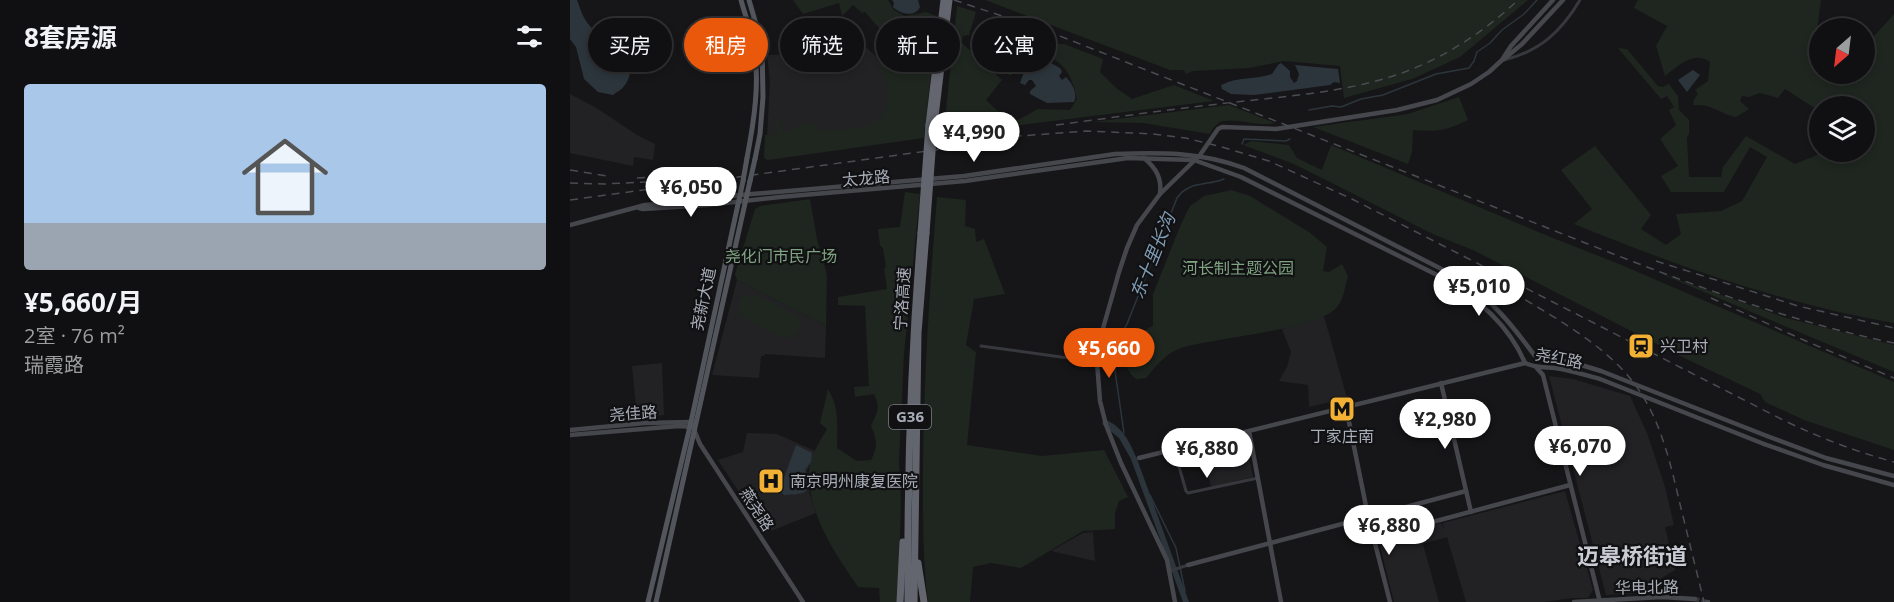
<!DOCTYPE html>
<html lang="zh">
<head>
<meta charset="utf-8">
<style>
	body { margin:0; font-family:"Open Sans","Noto Sans SC",sans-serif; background:#1e1e20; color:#f1f3f6; height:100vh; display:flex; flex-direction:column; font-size:22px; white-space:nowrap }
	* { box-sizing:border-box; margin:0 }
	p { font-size:20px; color:#9c9d9f }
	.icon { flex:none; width:33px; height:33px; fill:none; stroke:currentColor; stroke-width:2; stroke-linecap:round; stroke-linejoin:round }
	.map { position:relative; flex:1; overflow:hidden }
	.panel { display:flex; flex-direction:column; background:#101012; width:570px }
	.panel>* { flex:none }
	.guide { position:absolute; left:18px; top:18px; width:570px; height:54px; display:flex; gap:12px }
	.needle { width:39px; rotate:208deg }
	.fabs { position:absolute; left:1239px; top:18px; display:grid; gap:12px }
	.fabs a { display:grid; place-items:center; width:66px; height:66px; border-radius:50%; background:#101012; box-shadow:0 3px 9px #0003,0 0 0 2px #303032; font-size:30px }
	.price { position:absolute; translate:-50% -51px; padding:0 14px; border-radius:21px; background:#fff; color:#222; font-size:20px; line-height:39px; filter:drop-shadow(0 2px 3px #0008) }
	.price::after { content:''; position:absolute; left:50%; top:36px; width:18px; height:14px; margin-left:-9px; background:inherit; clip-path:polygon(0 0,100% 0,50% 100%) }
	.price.selected { background:#ea580c; color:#fff }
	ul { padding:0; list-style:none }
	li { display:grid; align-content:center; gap:12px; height:318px; padding:0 24px }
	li+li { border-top:2px solid #303032 }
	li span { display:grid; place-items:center; height:186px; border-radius:6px; color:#555 }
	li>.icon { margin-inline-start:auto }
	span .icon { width:108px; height:108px; fill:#fffc; stroke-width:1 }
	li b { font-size:26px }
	h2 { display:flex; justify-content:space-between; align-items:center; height:72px; padding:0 24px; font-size:26px }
	.pill { padding:0 21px; border-radius:27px; background:#101012; box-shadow:0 3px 9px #0003,0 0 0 2px #303032; font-size:21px; line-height:54px }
	.pill.selected { background:#ea580c; color:#fff }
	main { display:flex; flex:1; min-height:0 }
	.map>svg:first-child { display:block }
	.built { fill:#222225 }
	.green { fill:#1e261f }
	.water { fill:#2c353c }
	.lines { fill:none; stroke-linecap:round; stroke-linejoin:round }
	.stream { stroke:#2c353c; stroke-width:1.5 }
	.secondary-tunnel { stroke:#333438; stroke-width:4.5; stroke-dasharray:4.5 2; stroke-linecap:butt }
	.street { stroke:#37383d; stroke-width:3 }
	.secondary { stroke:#45474d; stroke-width:4.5 }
	.primary { stroke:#53555c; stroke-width:5 }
	.highway { stroke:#63666e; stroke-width:7 }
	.rail { stroke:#4a4c52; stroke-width:1.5; stroke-dasharray:8 6; stroke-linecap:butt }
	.secondary-bridge { stroke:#45474d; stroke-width:4.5 }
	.primary-bridge { stroke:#53555c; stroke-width:5 }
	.highway-bridge { stroke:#63666e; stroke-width:7 }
	.labels { text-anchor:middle; stroke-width:4.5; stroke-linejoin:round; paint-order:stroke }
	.shield { fill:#111113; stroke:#7b7e86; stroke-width:1.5 }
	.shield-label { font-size:15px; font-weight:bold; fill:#a8adb8 }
	.street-label { font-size:16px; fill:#a8adb8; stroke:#111113 }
	.park-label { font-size:16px; fill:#7fa381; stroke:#111113 }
	.poi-label { font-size:16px; fill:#a8adb8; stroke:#111113; text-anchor:start }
	.water-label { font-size:18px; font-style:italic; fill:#7f9bb3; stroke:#111113 }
	.district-label { font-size:22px; font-weight:bold; fill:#c9ccd4; stroke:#111113 }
</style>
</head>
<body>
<main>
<section class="panel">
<h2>8套房源<svg class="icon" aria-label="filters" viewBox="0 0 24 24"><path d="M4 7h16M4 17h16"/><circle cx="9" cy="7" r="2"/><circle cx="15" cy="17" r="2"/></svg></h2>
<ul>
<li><span style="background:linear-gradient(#a9c7e8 75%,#9aa5b1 0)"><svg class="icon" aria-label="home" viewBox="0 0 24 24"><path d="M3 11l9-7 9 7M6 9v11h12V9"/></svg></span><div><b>¥5,660/月</b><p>2室 · 76 m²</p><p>瑞霞路</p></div></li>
</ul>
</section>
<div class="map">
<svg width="1324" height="602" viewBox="0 0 1324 602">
	<rect width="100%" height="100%" fill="#161618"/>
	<!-- built -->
	<g class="built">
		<polygon points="297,48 309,59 318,86 323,118 318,128 197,138 200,81 197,55 244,53 246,63"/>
		<polygon points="0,94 25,107 67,135 85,144 83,160 64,157 63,166 0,153"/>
		<polygon points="167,280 256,326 255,358 195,354 194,356 191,356 189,378 142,375"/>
		<polygon points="754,316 777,398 739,407 738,385 709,381 717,367 721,352 712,329"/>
		<polygon points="92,363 94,415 67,417 62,366"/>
		<polygon points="979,376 1003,379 1060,396 1077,433 1095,487 1104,525 1095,527 1105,570 1082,584 1074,593 1036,595"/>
		<polygon points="177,433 207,434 245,451 237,471 241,485 239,492 246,513 196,533 148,460 173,452"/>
		<polygon points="677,447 683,477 641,487 634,457"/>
		<polygon points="995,491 1023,590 1018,598 1002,598 974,602 896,602 877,537 853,544 869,602 824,602 809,542 811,540 871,523 874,529 873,523"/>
		<polygon points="523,532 525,561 481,551 513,533"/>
	</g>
	<!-- green -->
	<g class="green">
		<polygon points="223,0 318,0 324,10 335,16 356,12 367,16 354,138 198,160 194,158 195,135 207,135 207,114 214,132 240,122 251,130 278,129 298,126 311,117 316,108 319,97 317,86 306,57 321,42 295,12 292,13 283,5 272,16 269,3 233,14"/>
		<polygon points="415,0 958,0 890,57 842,79 774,98 770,66 714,61 679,68 623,71 616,74 614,70 600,70"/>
		<path d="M1069,0H1251L1246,39L1249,41L1250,74H1294L1295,46L1324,14V323C1214,304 1107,266 1004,224L1022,209L991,170L1025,146L1081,215L1071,229L1096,245L1111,234L1106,214L1151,211L1172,201L1197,157L1180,147L1154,192H1101L1091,176L1108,166L1090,139L1106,125L1099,110L1104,107L1097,96L1091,99L1048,48L1057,49L1088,86L1093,87L1099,84L1108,96L1109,110L1119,120V134L1117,138L1119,177H1151L1153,167L1176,136L1225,164L1254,152H1294V106H1250L1249,111L1215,89L1208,98L1190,93L1179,97L1172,96L1170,101L1179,109L1166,117C1148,113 1143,104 1123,105L1124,99L1128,94L1125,90L1138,81L1140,62C1124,50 1108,66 1095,76L1086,46L1097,26L1064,8L1067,1Z"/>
		<path d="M387,6L406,12L399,35L393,36L391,42L432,80L416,100L432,115L448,120L468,109L500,110L507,99C501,73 496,65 473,53L484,44H494L533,59L530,72L546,88L562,99L604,85L644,101L458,124L373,138Z"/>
		<path d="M889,97L898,120C875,131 867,132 843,130L842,152L838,164L743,127L838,114Z"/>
		<path d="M659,105L705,123C685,127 671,118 654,121C647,122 643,128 640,134L573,123L523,122Z"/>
		<polygon points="681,141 719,145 727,158 752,170 761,145 973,234 1049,264 1324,382 1324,450 1234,420 1195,402 1190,394 1108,355 903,250 865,235 724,164 673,145"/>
		<path d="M661,190L680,196L739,232L757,247L753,271L759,272L772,264L778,276C775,286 774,299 767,307C749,330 642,338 611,348C596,353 586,366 576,378L566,379C542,360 562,336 583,326V294L611,224L620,206L634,196Z"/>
		<path d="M335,192L350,194L334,354L329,461L331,503L328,602H310L309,588L288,587C265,553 238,515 239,472C239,457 250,441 257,429L250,423L258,389C270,408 267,426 267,448L287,461L301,460C308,447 307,439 301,426C307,412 311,409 304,394L285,397L284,387L299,386L295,306L268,305V297L317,289L314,268L316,267L313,248L310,245L308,229L330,227Z"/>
		<path d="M367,197L396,200L395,226L405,229L406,242L414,239L435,294L404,299L396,345L406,352L397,445L472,456L534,450L558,497L549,501L545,513V529L513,531L451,568L421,563L403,567L400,602H358C352,555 353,508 353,461C354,373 360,285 367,197Z"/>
		<polygon points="240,199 247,239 257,275 256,326 167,280 165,274 185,209 190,206"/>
		<polygon points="1084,271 1216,318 1324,345 1324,372"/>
		<path d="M179,294C188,294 222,310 227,317C236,329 224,340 212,338L172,317C165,308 168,298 179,294Z"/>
	</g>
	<!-- water -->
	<g class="water">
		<path d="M0,0H7C11,11 14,21 23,29C29,34 37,37 43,42C58,51 67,71 54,86C52,90 46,92 43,95L28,92L14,79L6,47L0,39Z"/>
		<path d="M322,0H348L350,7C345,18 330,14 323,7L324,3Z"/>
		<path d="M420,22L432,25L430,30L434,31L435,28L441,32V42L446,47L456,45L469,53L475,60L490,68L492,72L489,76L492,80L496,77C502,83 508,94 504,102L477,103L460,94V91L466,86L462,80H459L455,85L450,83L454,72L450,68L440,75L435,70L433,55L423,57L417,53L408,40L409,25L411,23Z"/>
		<polygon points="279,57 280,66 274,72 265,73 260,68 258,63"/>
		<path d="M711,63L720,71V77L724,83L727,81L729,74L725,65L768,69L770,83L764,82L760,85L684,95L661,94L652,89L651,85C669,76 685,80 702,74L708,65Z"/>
		<polygon points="1123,70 1130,75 1117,92 1108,80"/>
		<path d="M534,419C553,427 559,441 567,459L619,602H613L561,459L549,438L532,424Z"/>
		<path d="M226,445L242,453L241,462L235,470C243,494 236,494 214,495L210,490L211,486Z"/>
	</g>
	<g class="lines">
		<!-- stream -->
		<g class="stream">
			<polyline points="739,110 762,106 771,107 791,99 813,95 866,74 899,68 904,61 907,52 920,43 932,30 954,14 967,0"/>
			<polyline points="672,144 674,139 716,141 720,139"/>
			<path d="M554,433L543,357L546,344L557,324L607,198C618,181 637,186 654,179"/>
			<polyline points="580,495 606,548 615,591"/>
		</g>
		<!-- secondary-tunnel -->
		<polyline class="secondary-tunnel" points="1125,599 1137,602"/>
		<!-- street -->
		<g class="street">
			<path d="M934,60C970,51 991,32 1010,0"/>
			<polyline points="411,346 527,362"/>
			<polyline points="604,449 616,491 618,493 688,478"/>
			<polyline points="600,571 618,565"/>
		</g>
		<!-- secondary -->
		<g class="secondary">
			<polyline points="934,59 952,44 993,0"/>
			<path d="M574,158C586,168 592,178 590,194"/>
			<polyline points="69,208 73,209 138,205 210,197 395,181 558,158 624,160"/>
			<path d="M0,225L75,205L138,200L170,195L394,176L545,154C591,152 631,152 674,168L891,279C923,301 942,325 965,356L983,359"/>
			<polyline points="966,367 973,375 1030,602"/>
			<polyline points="871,383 901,512"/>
			<polyline points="776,407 798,516 820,602"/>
			<polyline points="0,430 75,423 121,422 130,444 233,602"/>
			<polyline points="679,431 711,602"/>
			<polyline points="0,435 109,426 123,427"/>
			<polyline points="1197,436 1256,458 1324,476"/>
			<polyline points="1194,444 1253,465 1324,485"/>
			<polyline points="569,458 955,363"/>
			<polyline points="803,538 1000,485"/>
			<polyline points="618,565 896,491"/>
			<polyline points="605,602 597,560 551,463 536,425 530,401 527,362 532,332 549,272 557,248 567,225 590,194 630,155 648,129 652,127 706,129 827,110 867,100 901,84 919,72 932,60 941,46 983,0"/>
			<polyline points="1004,602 1091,597 1125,599"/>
			<polyline points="1137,602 1138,602"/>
		</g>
		<!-- primary -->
		<g class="primary">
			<path d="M171,0C175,15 181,30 184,45C190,83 184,121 177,158"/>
			<polyline points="179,0 192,45 193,97 190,134 185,159"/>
			<polyline points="78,602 121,422 173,181"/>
			<polyline points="86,602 180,181"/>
		</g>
		<!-- highway -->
		<g class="highway">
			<polyline points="359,125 374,0"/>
			<polyline points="364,125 379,0"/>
			<polyline points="348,563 354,602"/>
			<polyline points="330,602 333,542"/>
			<path d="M338,602C337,479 341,356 351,233"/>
			<polyline points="344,602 348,333 356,233"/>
		</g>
		<!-- rail -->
		<g class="rail">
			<path d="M384,0L477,31C632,92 787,153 942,214C1067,263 1192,316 1324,343"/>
			<path d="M486,125C540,118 594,110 649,104C705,97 765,94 820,77C868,62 912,34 948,0"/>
			<polyline points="0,170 37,176"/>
			<polyline points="67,178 148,172"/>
			<polyline points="0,183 34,184 76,182"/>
			<path d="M0,200L372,149L449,136L518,131L583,134L616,138L652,147L699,161L782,199L1215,421C1253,439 1284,451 1324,462"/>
			<polyline points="1086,261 1228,306 1324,328"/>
			<path d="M919,279C960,303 1015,332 1048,365C1087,403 1098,453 1110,504C1118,537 1126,569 1134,602"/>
			<polyline points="1141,298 1238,342 1324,378"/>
		</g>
		<!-- secondary-bridge -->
		<g class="secondary-bridge">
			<path d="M624,160L671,177L873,278C908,299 939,325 955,363C966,368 974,367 985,368C1000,370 1015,375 1030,379L1194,444"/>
			<polyline points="983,359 1008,364 1031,371 1197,436"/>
		</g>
		<!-- primary-bridge -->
		<g class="primary-bridge">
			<polyline points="173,181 177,158"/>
			<polyline points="180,181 185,159"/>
		</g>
		<!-- highway-bridge -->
		<g class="highway-bridge">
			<polyline points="351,233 359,125"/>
			<polyline points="356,233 364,125"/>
		</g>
	</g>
	<!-- icons -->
	<defs>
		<g id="station-square" transform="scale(1.35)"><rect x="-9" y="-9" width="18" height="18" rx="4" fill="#f2b134" stroke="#111113"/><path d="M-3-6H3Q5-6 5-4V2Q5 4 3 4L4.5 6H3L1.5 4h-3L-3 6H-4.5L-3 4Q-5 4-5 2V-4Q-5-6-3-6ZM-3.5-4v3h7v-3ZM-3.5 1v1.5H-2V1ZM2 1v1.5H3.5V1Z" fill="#111"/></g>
		<g id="metro-square" transform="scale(1.35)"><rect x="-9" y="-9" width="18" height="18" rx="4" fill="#f2b134" stroke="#111113"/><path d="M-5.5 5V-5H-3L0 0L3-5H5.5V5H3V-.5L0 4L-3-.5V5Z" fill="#111"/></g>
		<g id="hospital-square" transform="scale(1.35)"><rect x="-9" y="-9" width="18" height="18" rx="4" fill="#f2b134" stroke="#111113"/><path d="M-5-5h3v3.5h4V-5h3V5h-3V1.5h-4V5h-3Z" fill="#111"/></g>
	</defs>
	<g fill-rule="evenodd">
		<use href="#station-square" x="1071" y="346"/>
		<use href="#metro-square" x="772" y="409"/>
		<use href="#hospital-square" x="201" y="481"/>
	</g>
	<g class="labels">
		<!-- shield labels -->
		<rect class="shield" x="319" y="405" width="42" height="24" rx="4.5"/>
		<g class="shield-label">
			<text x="340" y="422">G36</text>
		</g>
		<!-- street labels -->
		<g class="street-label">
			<text transform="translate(296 178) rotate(-5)" y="6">太龙路</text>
			<text transform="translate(133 299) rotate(-78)" y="6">尧新大道</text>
			<text transform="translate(332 299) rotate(-86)" y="6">宁洛高速</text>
			<text transform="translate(989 358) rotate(11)" y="6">尧红路</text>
			<text transform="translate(63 413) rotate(-4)" y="6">尧佳路</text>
			<text transform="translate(187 509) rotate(57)" y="6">燕尧路</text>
			<text transform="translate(1077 587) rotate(-1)" y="6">华电北路</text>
		</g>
		<!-- park labels -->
		<g class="park-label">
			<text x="211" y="262">尧化门市民广场</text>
			<text x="668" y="274">河长制主题公园</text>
		</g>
		<!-- poi labels -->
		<g class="poi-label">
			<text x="1090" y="352">兴卫村</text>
			<text x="772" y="442" text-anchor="middle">丁家庄南</text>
			<text x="220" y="487">南京明州康复医院</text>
		</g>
		<!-- water labels -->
		<g class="water-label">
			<text transform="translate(583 256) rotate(-68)" y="6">东十里长沟</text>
		</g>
		<!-- district labels -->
		<g class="district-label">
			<text x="1062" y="564">迈皋桥街道</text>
		</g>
	</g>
</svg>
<div class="fabs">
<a><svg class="needle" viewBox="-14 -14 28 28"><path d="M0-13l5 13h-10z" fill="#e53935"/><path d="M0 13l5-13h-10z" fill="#9c9d9f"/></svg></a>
<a><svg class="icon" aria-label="layers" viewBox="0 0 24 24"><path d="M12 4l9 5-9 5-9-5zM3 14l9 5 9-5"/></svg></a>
</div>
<b class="price" style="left:404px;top:163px">¥4,990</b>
<b class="price" style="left:121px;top:218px">¥6,050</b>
<b class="price" style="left:909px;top:317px">¥5,010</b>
<b class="price selected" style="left:539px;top:379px">¥5,660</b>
<b class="price" style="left:875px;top:450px">¥2,980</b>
<b class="price" style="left:1010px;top:477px">¥6,070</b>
<b class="price" style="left:637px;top:479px">¥6,880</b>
<b class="price" style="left:819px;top:556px">¥6,880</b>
<div class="guide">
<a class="pill">买房</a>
<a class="pill selected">租房</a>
<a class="pill">筛选</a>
<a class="pill">新上</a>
<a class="pill">公寓</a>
</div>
</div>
</main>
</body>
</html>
